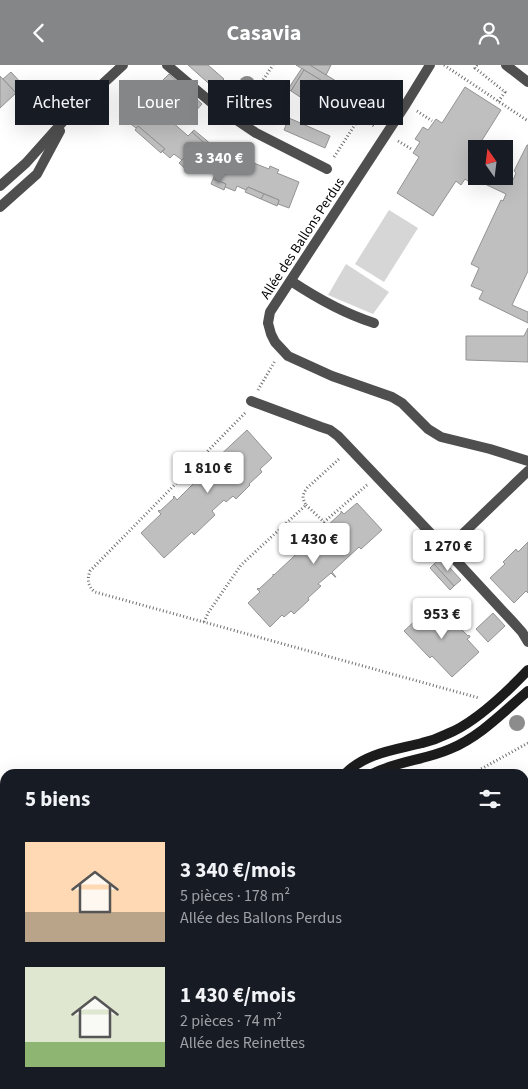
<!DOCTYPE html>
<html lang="fr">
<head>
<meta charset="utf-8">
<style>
	body { margin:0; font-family:"Source Sans 3",sans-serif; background:#242831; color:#f1f3f6; height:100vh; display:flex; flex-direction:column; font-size:19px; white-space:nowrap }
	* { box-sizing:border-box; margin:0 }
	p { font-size:16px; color:#9ea1a6 }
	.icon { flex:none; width:28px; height:28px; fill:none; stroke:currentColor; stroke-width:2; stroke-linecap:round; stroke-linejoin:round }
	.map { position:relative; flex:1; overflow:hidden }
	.details { position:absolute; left:0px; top:704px; width:529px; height:321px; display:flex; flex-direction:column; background:#171b24; border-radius:15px 15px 0 0; box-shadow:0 5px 20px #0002 }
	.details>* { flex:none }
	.top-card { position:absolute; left:15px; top:15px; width:499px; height:45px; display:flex; gap:10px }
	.needle { width:32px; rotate:346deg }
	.tools { position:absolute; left:468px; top:75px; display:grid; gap:10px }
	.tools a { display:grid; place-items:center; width:45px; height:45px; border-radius:0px; background:#171b24; box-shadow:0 5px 20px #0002; font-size:25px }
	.price { position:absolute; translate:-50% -42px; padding:0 11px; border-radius:5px; background:#fff; color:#222; font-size:16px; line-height:32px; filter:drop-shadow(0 1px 2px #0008) }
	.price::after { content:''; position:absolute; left:50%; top:30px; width:15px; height:11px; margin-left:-8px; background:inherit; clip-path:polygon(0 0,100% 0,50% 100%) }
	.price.active { background:#858687; color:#fff }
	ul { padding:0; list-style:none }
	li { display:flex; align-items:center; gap:15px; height:125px; padding:0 25px }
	li span { display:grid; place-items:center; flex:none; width:140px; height:100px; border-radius:0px; color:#555 }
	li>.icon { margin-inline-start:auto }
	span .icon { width:60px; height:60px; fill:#fffc; stroke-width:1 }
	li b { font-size:21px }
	h2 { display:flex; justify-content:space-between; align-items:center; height:60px; padding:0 25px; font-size:21px }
	.tag { padding:0 18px; border-radius:0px; background:#171b24; box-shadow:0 5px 20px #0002; font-size:18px; line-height:45px }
	.tag.active { background:#858687; color:#fff }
	header { display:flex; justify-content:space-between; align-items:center; height:65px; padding:0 25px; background:#858687; color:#fff; font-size:22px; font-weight:700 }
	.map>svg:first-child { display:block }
	.green { fill:#d6d6d6 }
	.building { fill:#bfbfbf; stroke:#939393 }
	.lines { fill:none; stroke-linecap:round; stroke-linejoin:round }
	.highway-casing { stroke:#dbdbdb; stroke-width:16 }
	.path { stroke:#717171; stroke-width:3; stroke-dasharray:1 2.5; stroke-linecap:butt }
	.lane { stroke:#4f4f4f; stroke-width:10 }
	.street { stroke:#4f4f4f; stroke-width:10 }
	.secondary { stroke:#1c1c1c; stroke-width:10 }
	.highway { stroke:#000; stroke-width:15 }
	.tree { fill:#8c8c8c }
	.labels { text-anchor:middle; stroke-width:4; stroke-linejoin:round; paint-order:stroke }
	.street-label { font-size:14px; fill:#000; stroke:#fff }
</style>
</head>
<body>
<header><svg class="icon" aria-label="back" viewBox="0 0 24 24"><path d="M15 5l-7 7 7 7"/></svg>Casavia<svg class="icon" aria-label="person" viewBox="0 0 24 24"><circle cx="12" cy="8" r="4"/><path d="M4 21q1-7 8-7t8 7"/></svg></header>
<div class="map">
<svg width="528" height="1024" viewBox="0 0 528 1024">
	<rect width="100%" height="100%" fill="#fff"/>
	<!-- green -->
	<g class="green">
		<polygon points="389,145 418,163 384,217 355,199"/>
		<polygon points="346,199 389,227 373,249 328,230"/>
	</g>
	<!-- building -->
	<g class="building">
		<polygon points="188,0 208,0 224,14 215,24"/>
		<polygon points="296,0 310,0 336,16 332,22"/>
		<polygon points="310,0 331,0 326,10"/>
		<polygon points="302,3 304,5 291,26 288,24"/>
		<polygon points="304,5 324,17 317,29 320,31 314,41 291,26"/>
		<polygon points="11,7 23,20 16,28 3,14"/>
		<polygon points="169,9 202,39 194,48 160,18"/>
		<polygon points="0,11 16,28 0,43"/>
		<polygon points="324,17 329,20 322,32 317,29"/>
		<polygon points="465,22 501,45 479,80 484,84 476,84 476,111 504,111 513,115 516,108 514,106 527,80 528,80 528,206 512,240 528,247 528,258 479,234 483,226 471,221 479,203 471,199 501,135 503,136 506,129 487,120 475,112 471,118 465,114 461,120 456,116 433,151 397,128 419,92 413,88 420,77 415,74 423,62 428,65 436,54 442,58"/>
		<polygon points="146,35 164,50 166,48 172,54 171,56 188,71 192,67 210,83 195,101 184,93 182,95 174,89 170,93 162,86 165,84 138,61 136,63 128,57"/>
		<polygon points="289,53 330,71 325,83 284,65"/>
		<polygon points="138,61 165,84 162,86 161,88 135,65"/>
		<polygon points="194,65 212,80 210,83 192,67"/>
		<polygon points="225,88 246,97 245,100 223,92"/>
		<polygon points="223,92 245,100 246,95 269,104 270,101 279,105 277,108 299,117 289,143 278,139 279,135 248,122 246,125 237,121 235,126 225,122 226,119 213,114"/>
		<polygon points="184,93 195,101 190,108 179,98"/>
		<polygon points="213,114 226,119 224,125 211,119"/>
		<polygon points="248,122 264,129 261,134 245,127"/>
		<polygon points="264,129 279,135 277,141 261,134"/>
		<polygon points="528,263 528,297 466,295 466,271 524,271"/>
		<polygon points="247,365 272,393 260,404 262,407 249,419 250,420 236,434 233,431 226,437 224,435 212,446 215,450 194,470 192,467 164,493 141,468 161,449 158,446 159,445 160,446 174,433 173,432 174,431 177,435 201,411 199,408 200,407 201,409 214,396 213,394 215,395"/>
		<polygon points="357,438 382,465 361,484 359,482 332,507 336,512 335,512 331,508 318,519 321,521 308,533 309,535 294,549 291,546 284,552 282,550 270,562 248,538 260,527 257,524 258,523 259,524 273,511 273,509 274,510 306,480 308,483 328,464 325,461 326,460 327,461 341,448 341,446 344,449"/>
		<polygon points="528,477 528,528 526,526 514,538 490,513 505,499 503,497 516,484 518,487"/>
		<polygon points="441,493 461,515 454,521 434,499"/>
		<polygon points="434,499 454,521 450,525 430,503"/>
		<polygon points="433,539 452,558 455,556 456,556 455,558 468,571 469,570 470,572 467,574 479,587 452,612 432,591 430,593 404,566"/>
		<polygon points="493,548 505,561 488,577 476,564"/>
	</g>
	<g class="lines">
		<!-- highway casing -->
		<g class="highway-casing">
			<g id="highway">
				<polyline points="524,784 528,784"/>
				<polyline points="524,939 528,936"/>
				<polyline points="524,971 528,968"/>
				<polyline points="319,1024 322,1020"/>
				<polyline points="417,1024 421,1020"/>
				<polyline points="456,1024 460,1020"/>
			</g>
		</g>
		<!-- path -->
		<g class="path">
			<polyline points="444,0 528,56"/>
			<polyline points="477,0 475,3 505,27 498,37"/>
			<polyline points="334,19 343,28 367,42"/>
			<polyline points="244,44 273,0"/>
			<polyline points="417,46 432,56"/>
			<polyline points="360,52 378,22 395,32"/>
			<polyline points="398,76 413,85"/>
			<polyline points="334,92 360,52 374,61"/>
			<polyline points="258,325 275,296"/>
			<path d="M245,348L90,506C87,514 88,522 95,527L479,633"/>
			<polyline points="306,440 324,457 367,420"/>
			<path d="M204,557L208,548L241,500L306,440C302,433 302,430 307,423L339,394"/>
			<polyline points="472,709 528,678"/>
			<polyline points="0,799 5,800"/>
			<polyline points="248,1024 250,1020"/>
		</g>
		<!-- lane -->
		<g class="lane">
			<polyline points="167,0 213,39 256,68 327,104"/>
			<path d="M291,216C318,234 343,248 374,258"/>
		</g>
		<!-- street -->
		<g class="street">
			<polyline points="430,0 406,39 270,247 268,258 271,269 275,277 288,291 332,311 392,332 402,338 428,364 441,372 490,384 528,396"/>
			<polyline points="506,0 528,17"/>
			<polyline points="0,121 26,98 68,51 123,0"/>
			<polyline points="0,142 37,109 60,66"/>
			<polyline points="251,336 321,362 330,365 338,371 437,475 513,557 522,567 528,577"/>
			<polyline points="446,485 528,406"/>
		</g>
		<!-- secondary -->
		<g class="secondary">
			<path d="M345,709C365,688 395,685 422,678C431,676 439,673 447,669C475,658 507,627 528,605"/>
			<path d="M372,709C397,696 425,695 450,684C481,671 503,647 528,626"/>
			<polyline points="0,776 5,777"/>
			<polyline points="524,867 528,867"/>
			<polyline points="524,891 528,892"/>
		</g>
		<!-- highway -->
		<use href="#highway" class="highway"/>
	</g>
	<!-- trees -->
	<g class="tree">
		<circle cx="247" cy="19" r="8"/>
		<circle cx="271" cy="34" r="8"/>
		<circle cx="517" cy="658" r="8"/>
	</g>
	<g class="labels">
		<!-- street labels -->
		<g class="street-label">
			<text transform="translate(302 173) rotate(-57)" y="5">Allée des Ballons Perdus</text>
		</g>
	</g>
</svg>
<div class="tools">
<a><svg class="needle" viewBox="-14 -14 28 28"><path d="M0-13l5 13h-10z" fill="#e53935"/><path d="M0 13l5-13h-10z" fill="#9ea1a6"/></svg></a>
</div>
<b class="price active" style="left:219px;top:119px">3 340 €</b>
<b class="price" style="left:208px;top:429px">1 810 €</b>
<b class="price" style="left:314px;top:500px">1 430 €</b>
<b class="price" style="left:448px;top:507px">1 270 €</b>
<b class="price" style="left:442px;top:575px">953 €</b>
<div class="top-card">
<a class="tag">Acheter</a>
<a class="tag active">Louer</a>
<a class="tag">Filtres</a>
<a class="tag">Nouveau</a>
</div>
<section class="details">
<h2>5 biens<svg class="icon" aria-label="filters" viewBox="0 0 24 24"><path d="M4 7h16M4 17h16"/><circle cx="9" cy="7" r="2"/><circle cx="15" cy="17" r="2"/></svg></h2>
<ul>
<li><span style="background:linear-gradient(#ffd9b3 70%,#b9a48a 0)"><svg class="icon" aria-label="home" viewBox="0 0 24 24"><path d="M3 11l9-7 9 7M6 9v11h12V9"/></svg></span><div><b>3 340 €/mois</b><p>5 pièces · 178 m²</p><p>Allée des Ballons Perdus</p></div></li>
<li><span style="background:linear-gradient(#dfe7d0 75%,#8fb573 0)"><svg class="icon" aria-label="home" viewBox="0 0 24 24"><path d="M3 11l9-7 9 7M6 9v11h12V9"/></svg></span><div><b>1 430 €/mois</b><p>2 pièces · 74 m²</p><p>Allée des Reinettes</p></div></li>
</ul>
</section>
</div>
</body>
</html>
